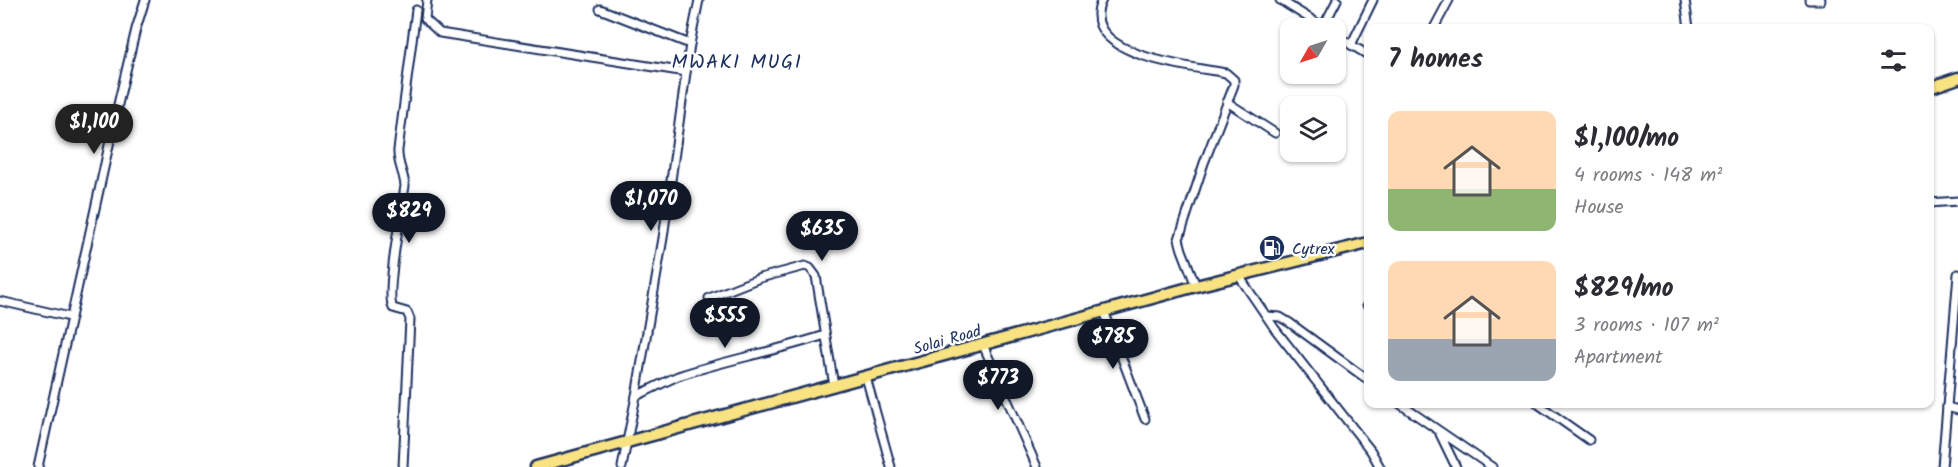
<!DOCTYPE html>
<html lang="en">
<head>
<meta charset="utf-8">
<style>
	body { margin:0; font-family:Kalam,sans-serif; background:#f7f7f7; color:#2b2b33; height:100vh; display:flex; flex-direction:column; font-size:22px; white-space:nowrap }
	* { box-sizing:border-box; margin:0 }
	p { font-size:20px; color:#7c7c81 }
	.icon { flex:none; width:33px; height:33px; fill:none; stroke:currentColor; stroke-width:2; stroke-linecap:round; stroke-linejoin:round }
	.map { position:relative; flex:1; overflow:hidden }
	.details { position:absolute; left:1364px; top:24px; width:570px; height:384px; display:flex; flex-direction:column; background:#fff; border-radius:12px; box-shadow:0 2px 4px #0004 }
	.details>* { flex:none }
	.needle { width:39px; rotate:231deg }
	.fabs { position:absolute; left:1280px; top:18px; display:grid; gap:12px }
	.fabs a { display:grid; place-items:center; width:66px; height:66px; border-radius:12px; background:#fff; box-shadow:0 2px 4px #0004; font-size:30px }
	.price { position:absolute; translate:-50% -51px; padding:0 14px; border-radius:21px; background:#111827; color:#fff; font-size:20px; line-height:39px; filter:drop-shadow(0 2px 3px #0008) }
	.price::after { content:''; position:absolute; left:50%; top:36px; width:18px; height:14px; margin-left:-9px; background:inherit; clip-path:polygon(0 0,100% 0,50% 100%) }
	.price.current { background:#222; color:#fff }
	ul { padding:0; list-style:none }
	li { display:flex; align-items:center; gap:18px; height:150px; padding:0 24px }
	li span { display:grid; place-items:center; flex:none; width:168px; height:120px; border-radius:12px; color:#555 }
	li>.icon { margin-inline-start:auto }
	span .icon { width:72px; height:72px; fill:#fffc; stroke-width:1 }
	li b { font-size:26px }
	h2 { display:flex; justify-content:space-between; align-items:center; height:72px; padding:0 24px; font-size:26px }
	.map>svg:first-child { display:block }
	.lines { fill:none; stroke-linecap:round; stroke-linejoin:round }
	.minor-casing { stroke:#1b2f5e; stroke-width:11 }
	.trunk-casing { stroke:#1b2f5e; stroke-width:15 }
	.minor { stroke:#fff; stroke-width:7 }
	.trunk { stroke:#f8e281; stroke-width:10 }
	.labels { text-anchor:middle; stroke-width:5; stroke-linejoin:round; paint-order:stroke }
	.poi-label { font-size:16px; fill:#1b2f5e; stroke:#fff; text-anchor:start }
	.street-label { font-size:16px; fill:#1b2f5e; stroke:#fff }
	.quarter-label { font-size:20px; letter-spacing:1.5px; fill:#1b2f5e; stroke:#fff }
</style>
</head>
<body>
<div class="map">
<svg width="1958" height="467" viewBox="0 0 1958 467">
	<rect width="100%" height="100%" fill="#fff"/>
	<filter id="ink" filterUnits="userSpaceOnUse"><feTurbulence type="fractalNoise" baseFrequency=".0167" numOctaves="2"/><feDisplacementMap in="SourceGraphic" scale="12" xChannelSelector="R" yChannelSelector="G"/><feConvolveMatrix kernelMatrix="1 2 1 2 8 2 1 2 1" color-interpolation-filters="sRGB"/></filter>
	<g filter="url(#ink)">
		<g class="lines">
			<!-- minor casing -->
			<g class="minor-casing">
				<g id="minor">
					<polyline points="427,0 425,19 440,33 686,72"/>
					<path d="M1102,0C1100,4 1098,9 1098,14C1096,58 1195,67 1226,73L1234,80V85L1204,163L1179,239L1182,250L1196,286"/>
					<polyline points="1280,0 1325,28"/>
					<polyline points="1685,0 1689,28"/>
					<polyline points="1809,0 1821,0"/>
					<polyline points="600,9 690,44"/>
					<polyline points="1323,27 1337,0"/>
					<polyline points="1434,28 1449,0"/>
					<polyline points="1335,35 1368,55"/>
					<polyline points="1351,45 1373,0"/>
					<polyline points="1227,102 1275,133"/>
					<polyline points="1929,203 1958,201"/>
					<polyline points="1239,276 1275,329 1371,451 1380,467"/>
					<polyline points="709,298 760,278 805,266 810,268 816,276 834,386"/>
					<polyline points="0,301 70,317"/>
					<polyline points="1367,305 1368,304"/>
					<polyline points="1104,311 1145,419"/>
					<polyline points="1267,316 1280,317 1290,323 1368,380"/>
					<polyline points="983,345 1037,467"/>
					<polyline points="866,377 891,467"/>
					<path d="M636,396C650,390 664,382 678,376C726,360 777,351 825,335"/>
					<polyline points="1400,404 1492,467"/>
					<polyline points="1538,404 1589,440"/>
					<polyline points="1947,407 1958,410"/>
					<polyline points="1440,434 1456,467"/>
					<polyline points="38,467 119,100 136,29 145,0"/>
					<path d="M403,467L410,319L407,312L393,308C385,295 402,207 405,186C404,173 397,163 398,150L416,10"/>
					<polyline points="622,467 636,396 663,238 690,44 699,0"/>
					<polyline points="1942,467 1958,274"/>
				</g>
			</g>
			<!-- trunk casing -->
			<g class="trunk-casing">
				<g id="trunk">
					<polyline points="1929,88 1958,78"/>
					<polyline points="536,467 1196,286 1368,243"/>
				</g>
			</g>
			<!-- minor -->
			<use href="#minor" class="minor"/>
			<!-- trunk -->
			<use href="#trunk" class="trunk"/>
		</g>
	</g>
	<!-- icons -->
	<defs>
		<g id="fuel-disc" transform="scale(1.35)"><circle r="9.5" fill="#1b2f5e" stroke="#fff"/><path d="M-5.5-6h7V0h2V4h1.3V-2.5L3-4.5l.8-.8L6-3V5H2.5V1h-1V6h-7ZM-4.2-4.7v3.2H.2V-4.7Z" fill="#fff"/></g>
	</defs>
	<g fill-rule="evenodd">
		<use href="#fuel-disc" x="1272" y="248"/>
	</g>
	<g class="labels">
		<!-- poi labels -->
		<g class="poi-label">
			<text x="1292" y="254">Cytrex</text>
		</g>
		<!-- street labels -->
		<g class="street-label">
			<text transform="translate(947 339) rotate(-16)" y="6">Solai Road</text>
		</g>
		<!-- quarter labels -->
		<g class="quarter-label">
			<text x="737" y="68">MWAKI MUGI</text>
		</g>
	</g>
</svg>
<div class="fabs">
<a><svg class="needle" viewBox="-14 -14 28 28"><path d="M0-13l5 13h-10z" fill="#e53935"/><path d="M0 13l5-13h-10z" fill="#7c7c81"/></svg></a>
<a><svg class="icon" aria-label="layers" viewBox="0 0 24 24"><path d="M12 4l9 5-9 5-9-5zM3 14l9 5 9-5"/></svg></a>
</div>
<b class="price current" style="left:94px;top:155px">$1,100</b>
<b class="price" style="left:651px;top:232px">$1,070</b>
<b class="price" style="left:409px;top:244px">$829</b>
<b class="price" style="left:822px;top:262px">$635</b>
<b class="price" style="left:725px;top:349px">$555</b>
<b class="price" style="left:1113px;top:370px">$785</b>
<b class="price" style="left:998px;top:411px">$773</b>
<section class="details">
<h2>7 homes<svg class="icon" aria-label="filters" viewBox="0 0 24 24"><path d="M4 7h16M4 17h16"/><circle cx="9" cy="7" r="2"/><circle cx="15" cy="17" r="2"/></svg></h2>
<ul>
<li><span style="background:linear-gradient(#ffd9b3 65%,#8fb573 0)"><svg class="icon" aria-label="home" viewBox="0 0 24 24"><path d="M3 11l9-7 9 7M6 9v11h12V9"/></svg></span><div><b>$1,100/mo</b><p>4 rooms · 148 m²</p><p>House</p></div></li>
<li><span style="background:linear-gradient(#ffd9b3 65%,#9aa5b1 0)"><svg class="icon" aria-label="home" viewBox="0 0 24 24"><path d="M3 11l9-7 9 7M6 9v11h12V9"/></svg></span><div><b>$829/mo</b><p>3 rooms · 107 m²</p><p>Apartment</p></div></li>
</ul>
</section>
</div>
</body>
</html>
